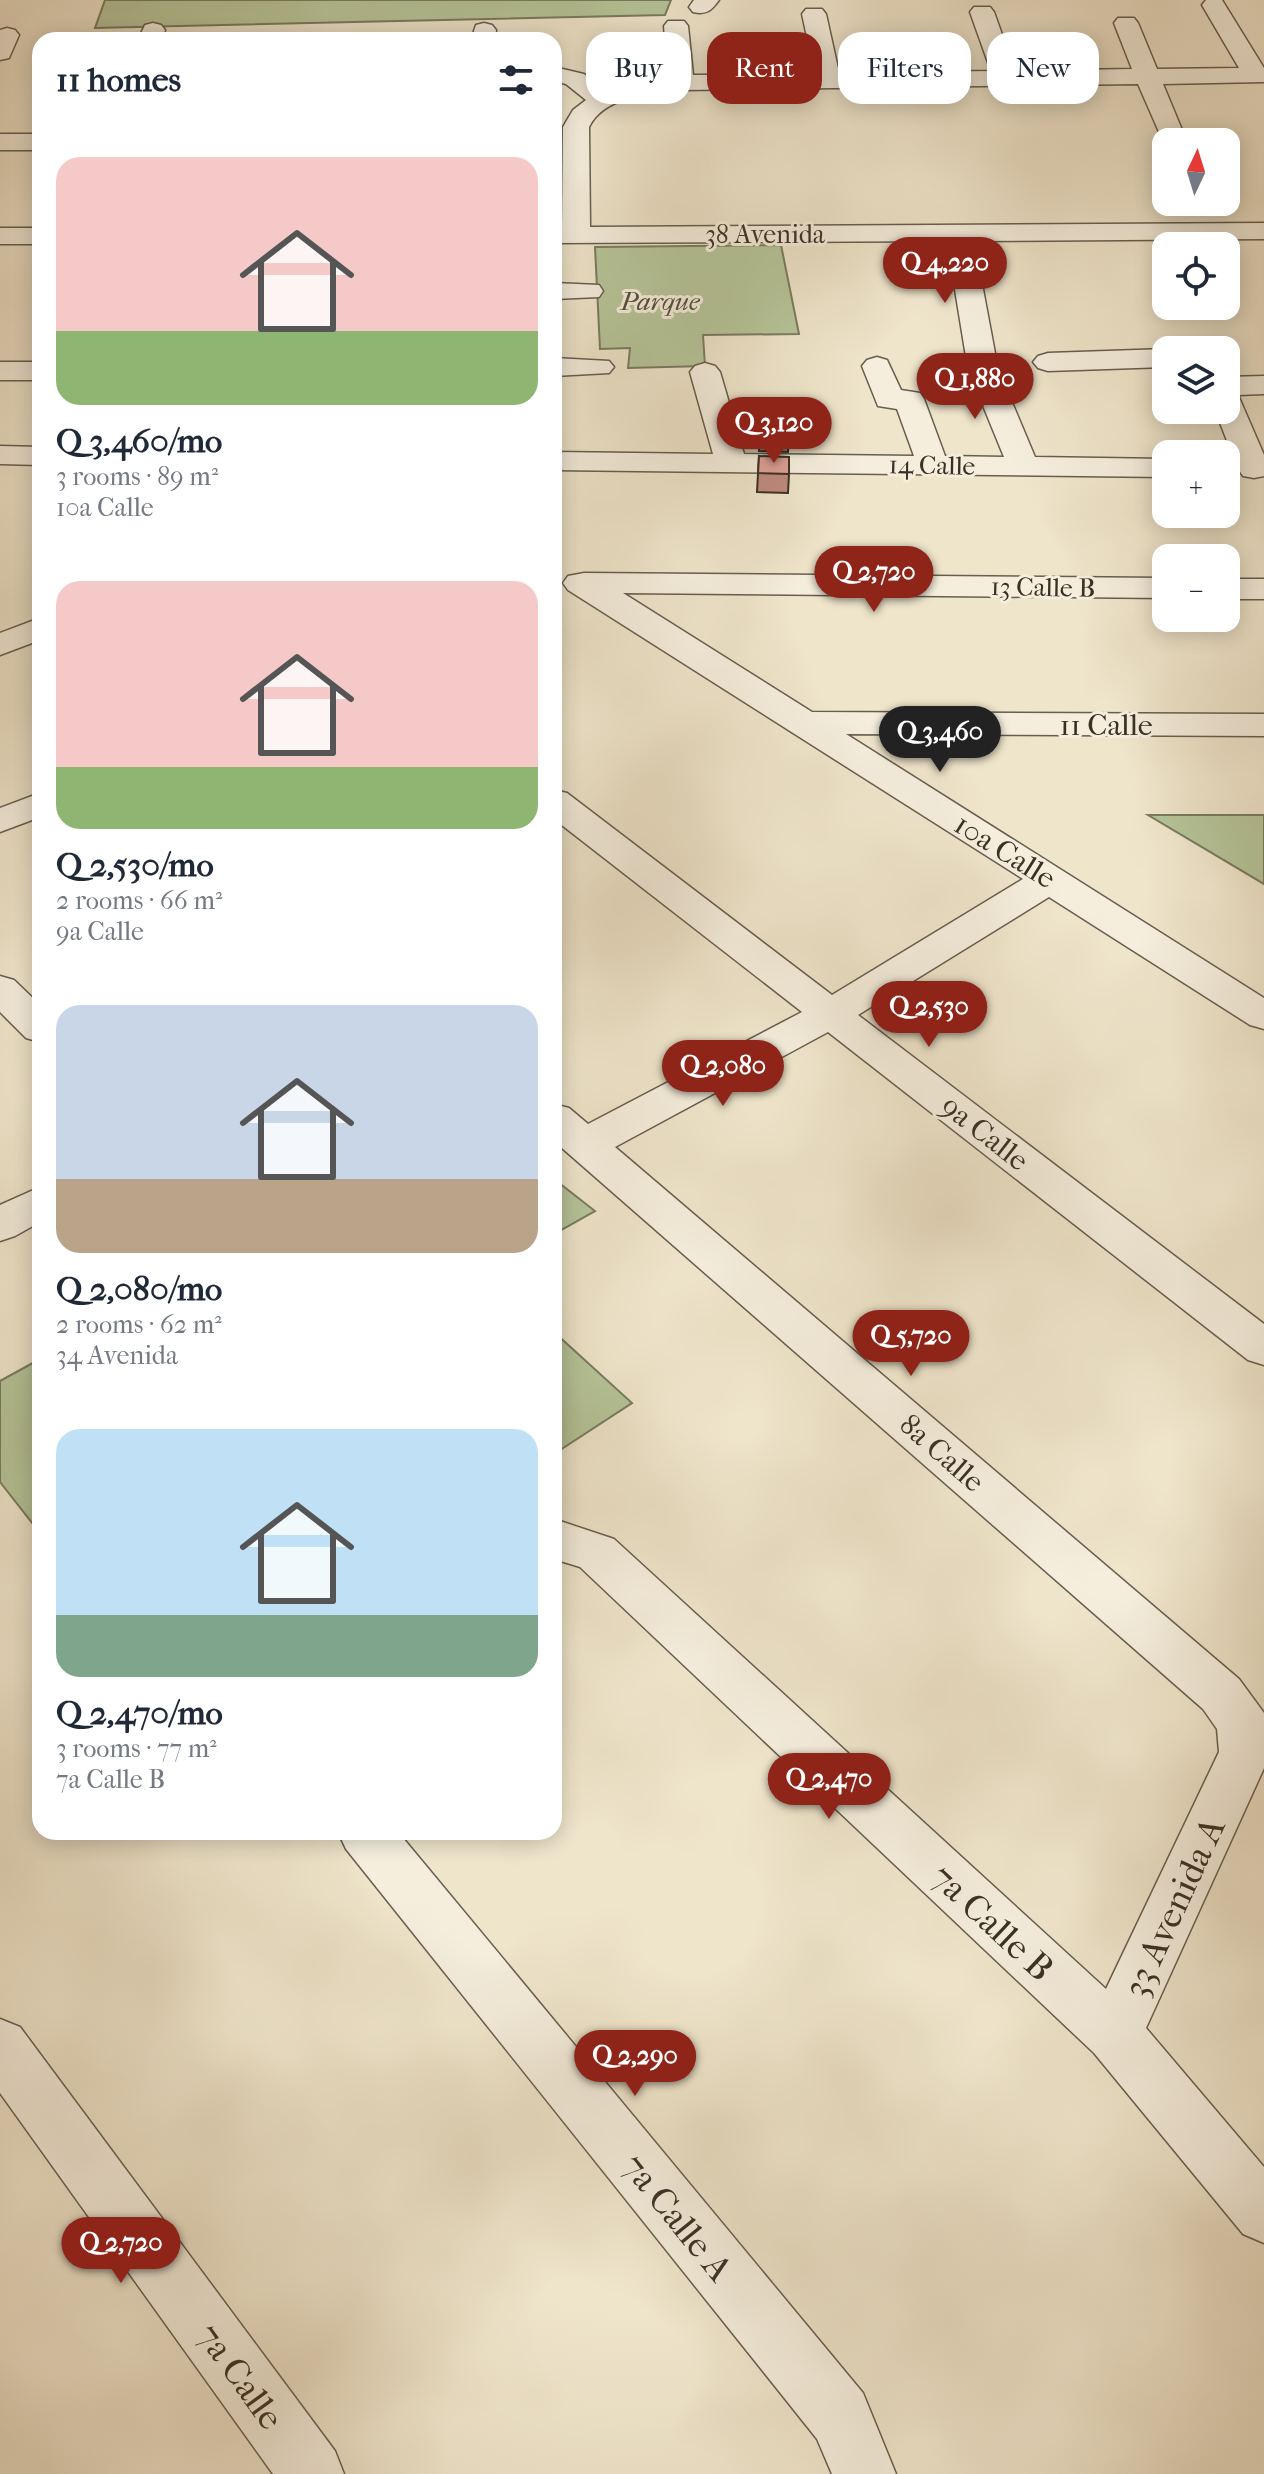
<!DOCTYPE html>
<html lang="en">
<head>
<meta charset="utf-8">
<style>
	body { margin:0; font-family:"IM FELL French Canon",serif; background:#f6f6f7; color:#1f2937; height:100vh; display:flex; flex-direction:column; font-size:30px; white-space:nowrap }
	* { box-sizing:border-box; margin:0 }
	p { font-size:26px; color:#747a83 }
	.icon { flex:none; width:44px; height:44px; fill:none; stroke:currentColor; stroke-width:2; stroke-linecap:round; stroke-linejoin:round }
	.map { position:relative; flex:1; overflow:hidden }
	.side { position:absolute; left:32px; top:32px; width:530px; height:1808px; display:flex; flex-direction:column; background:#fff; border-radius:24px; box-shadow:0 4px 20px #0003 }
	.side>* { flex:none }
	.hud { position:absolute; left:586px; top:32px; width:558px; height:72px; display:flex; gap:16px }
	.needle { width:52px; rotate:4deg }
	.fabs { position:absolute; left:1152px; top:128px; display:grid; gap:16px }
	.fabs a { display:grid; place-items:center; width:88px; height:88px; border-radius:16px; background:#fff; box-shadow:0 4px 20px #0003; font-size:40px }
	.price { position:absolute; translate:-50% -68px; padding:0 18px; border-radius:28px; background:#8f2418; color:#fff; font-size:26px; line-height:52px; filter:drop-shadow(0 2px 4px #0008) }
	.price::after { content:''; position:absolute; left:50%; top:48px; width:24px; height:18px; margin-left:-12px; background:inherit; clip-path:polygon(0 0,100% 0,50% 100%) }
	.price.current { background:#222; color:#fff }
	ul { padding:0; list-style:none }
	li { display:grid; align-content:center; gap:16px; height:424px; padding:0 24px }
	li span { display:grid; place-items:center; height:248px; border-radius:24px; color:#555 }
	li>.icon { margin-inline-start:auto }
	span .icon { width:144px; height:144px; fill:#fffc; stroke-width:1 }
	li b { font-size:34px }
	h2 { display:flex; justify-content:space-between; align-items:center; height:96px; padding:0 24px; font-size:34px }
	.chip { padding:0 28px; border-radius:24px; background:#fff; box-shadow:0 4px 20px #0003; font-size:28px; line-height:72px }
	.chip.current { background:#8f2418; color:#fff }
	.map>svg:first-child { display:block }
	.green { fill:#b6c59a; stroke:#787b60; stroke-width:2 }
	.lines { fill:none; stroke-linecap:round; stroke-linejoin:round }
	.minor-casing { stroke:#675e4f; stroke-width:3 }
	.minor { fill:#f5eedd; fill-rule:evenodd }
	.wall { fill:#be8a80; stroke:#3a3126; stroke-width:2 }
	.building { fill:#dda095; stroke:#3a3126; stroke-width:2 }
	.labels { text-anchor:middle; stroke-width:6; stroke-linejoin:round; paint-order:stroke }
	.far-street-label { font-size:26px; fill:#3a3126; stroke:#f5eedd }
	.far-park-label { font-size:26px; font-style:italic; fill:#534f3d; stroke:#f5eedd }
	.street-label { font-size:30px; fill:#3a3126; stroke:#f5eedd }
	.near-street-label { font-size:36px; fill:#3a3126; stroke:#f5eedd }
</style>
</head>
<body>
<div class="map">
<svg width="1264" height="2474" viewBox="0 0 1264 2474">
	<rect width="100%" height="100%" fill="#efe5cb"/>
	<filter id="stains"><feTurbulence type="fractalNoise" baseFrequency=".0025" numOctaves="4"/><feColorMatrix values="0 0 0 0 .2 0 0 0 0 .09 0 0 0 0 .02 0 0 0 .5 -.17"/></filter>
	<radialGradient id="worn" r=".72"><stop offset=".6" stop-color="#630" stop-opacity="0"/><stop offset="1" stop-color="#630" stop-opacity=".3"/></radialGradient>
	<!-- green -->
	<g class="green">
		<polygon points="105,0 671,0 665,15 95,28"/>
		<polygon points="781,245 799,334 703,335 705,366 628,368 630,348 600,349 595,247"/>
		<polygon points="1148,815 1264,815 1264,884"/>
		<polygon points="554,1179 595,1211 554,1234"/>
		<polygon points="554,1332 632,1403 554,1454"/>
		<polygon points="40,1359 40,1533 0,1482 0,1381"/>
	</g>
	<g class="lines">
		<!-- minor casing -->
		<g class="minor-casing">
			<g id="minor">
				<path d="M694,0H719C711,11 706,15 693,12L689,7Z"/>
				<path d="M1206,0H1222L1264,68V82L1163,84L1187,142H1166V148L1138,84L681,90C651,93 604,96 589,127L590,227L1264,223V239L974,241L998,369L1035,457L1166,459V477L554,470V452L713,454L690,372L695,366L705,363L715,366L720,372L744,454L914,456L897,409L878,406L862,366L867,360L877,357L887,360L901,390L920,393L924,399L945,456L1004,457L968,369L947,241L554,243V227H562L563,127L573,110L586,100L566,84L554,81V67L584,74L605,91L649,79L668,77L664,26L668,21H684L688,26L693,75L815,74L802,14L806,9H822L826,14L839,73L991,71L970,12L974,7H990L994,12L1015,71L1132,69L1114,23L1118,18H1134L1138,23L1157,69L1239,68L1202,5Z"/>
				<polygon points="153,23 161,25 165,30 162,40 138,40 145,25"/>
				<polygon points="484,23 492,25 496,30 495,40 471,40 476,25"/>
				<polygon points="7,28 15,30 19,35 9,58 0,60 0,30"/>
				<rect x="0" y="134" width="40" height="16"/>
				<rect x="0" y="228" width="40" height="16"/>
				<polygon points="554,283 599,285 603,291 599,297 554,299"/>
				<polygon points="1166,349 1169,350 1166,350 1166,367 1048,371 1038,368 1033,362 1038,356 1048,353"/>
				<polygon points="554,358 609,361 614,367 609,373 554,376"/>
				<rect x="0" y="362" width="40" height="18"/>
				<polygon points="1264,376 1264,394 1238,395 1264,455 1264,476 1254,478 1243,476 1238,469 1215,410 1226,410 1226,377"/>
				<polygon points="0,446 40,447 40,465 0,464"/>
				<polygon points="584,573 1166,578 1166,598 623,593 812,712 1264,714 1264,736 846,734 1264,998 1264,1029 1250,1025 1049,897 858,1015 1264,1324 1264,1365 1248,1360 828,1032 615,1147 1239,1679 1264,1713 1264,1768 1146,2028 1264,2167 1264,2243 1243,2234 1094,2053 580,1567 554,1559 554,1519 614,1539 1106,1989 1219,1752 1217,1729 1203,1709 554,1141 554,1104 569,1108 588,1124 802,1012 554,819 554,790 567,793 832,995 1023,879 568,590 563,583 568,576"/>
				<rect x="1226" y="579" width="38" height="20"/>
				<polygon points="40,618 40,640 0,655 0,633"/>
				<polygon points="40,793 40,817 0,832 0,808"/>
				<polygon points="0,976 14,980 40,1005 40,1042 26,1038 0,1012"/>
				<polygon points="40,1187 40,1222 15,1236 0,1241 0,1205"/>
				<polygon points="338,1832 398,1832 863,2393 896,2474 832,2474 817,2439 346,1849"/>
				<polygon points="0,2019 20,2027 335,2451 344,2474 273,2474 0,2093"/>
			</g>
		</g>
		<!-- minor -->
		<use href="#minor" class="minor"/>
	</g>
	<!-- wall -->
	<g class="wall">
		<polygon points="760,416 789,433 788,452 759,451"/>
		<polygon points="759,456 789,474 788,493 757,492"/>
	</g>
	<!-- building -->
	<g class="building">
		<polygon points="760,416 788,417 789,433 760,432"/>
		<polygon points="759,456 789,457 789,474 758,473"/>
	</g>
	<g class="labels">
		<!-- far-street labels -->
		<g class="far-street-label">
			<text x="765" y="243">38 Avenida</text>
			<text transform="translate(932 465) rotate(1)" y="9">14 Calle</text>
			<text transform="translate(1043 587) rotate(1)" y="9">13 Calle B</text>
		</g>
		<!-- far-park labels -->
		<g class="far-park-label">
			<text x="660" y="310">Parque</text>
		</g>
		<!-- street labels -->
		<g class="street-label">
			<text x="1106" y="735">11 Calle</text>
			<text transform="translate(1005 851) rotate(32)" y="10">10a Calle</text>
			<text transform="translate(985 1133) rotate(38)" y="10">9a Calle</text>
			<text transform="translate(942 1453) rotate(41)" y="10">8a Calle</text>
		</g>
		<!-- near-street labels -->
		<g class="near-street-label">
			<text transform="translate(1173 1907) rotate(-65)" y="13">33 Avenida A</text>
			<text transform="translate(993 1922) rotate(43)" y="13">7a Calle B</text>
			<text transform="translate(678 2217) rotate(51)" y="13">7a Calle A</text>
			<text transform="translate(241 2376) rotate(54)" y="13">7a Calle</text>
		</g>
	</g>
	<rect width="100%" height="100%" filter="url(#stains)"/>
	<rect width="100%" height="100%" fill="url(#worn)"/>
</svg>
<div class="fabs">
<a><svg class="needle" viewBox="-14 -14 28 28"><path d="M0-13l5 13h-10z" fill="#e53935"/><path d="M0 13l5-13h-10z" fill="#747a83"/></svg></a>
<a><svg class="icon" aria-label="locate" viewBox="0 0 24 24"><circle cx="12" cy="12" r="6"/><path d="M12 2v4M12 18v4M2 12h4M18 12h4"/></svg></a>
<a><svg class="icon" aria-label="layers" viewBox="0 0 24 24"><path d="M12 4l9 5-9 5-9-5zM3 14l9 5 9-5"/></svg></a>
<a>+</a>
<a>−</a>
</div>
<b class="price" style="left:945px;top:305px">Q 4,220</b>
<b class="price" style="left:975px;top:421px">Q 1,880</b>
<b class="price" style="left:774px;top:465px">Q 3,120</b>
<b class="price" style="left:874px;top:614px">Q 2,720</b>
<b class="price current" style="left:940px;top:774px">Q 3,460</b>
<b class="price" style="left:929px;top:1049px">Q 2,530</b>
<b class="price" style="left:723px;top:1108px">Q 2,080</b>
<b class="price" style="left:911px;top:1378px">Q 5,720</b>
<b class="price" style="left:829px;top:1821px">Q 2,470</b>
<b class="price" style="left:635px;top:2098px">Q 2,290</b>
<b class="price" style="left:121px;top:2285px">Q 2,720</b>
<div class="hud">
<a class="chip">Buy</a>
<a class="chip current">Rent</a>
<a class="chip">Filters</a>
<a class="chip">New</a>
</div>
<section class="side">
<h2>11 homes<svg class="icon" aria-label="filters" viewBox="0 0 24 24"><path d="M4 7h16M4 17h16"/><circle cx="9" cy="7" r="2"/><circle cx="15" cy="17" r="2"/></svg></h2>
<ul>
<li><span style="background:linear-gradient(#f6c9c9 70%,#8fb573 0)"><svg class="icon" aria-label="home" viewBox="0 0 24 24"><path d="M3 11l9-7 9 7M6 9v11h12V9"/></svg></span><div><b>Q 3,460/mo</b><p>3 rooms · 89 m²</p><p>10a Calle</p></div></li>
<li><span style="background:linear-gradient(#f6c9c9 75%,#8fb573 0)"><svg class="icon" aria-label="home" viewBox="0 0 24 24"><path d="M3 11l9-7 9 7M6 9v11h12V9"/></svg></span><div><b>Q 2,530/mo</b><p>2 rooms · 66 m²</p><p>9a Calle</p></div></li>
<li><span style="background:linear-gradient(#c9d6e8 70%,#b9a48a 0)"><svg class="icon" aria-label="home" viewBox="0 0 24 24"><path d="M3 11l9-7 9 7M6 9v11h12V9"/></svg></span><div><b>Q 2,080/mo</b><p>2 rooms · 62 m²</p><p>34 Avenida</p></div></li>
<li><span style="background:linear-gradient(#bfe0f5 75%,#7fa58c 0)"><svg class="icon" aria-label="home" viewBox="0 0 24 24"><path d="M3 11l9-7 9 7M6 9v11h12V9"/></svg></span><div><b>Q 2,470/mo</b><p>3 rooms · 77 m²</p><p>7a Calle B</p></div></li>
</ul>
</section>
</div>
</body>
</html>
